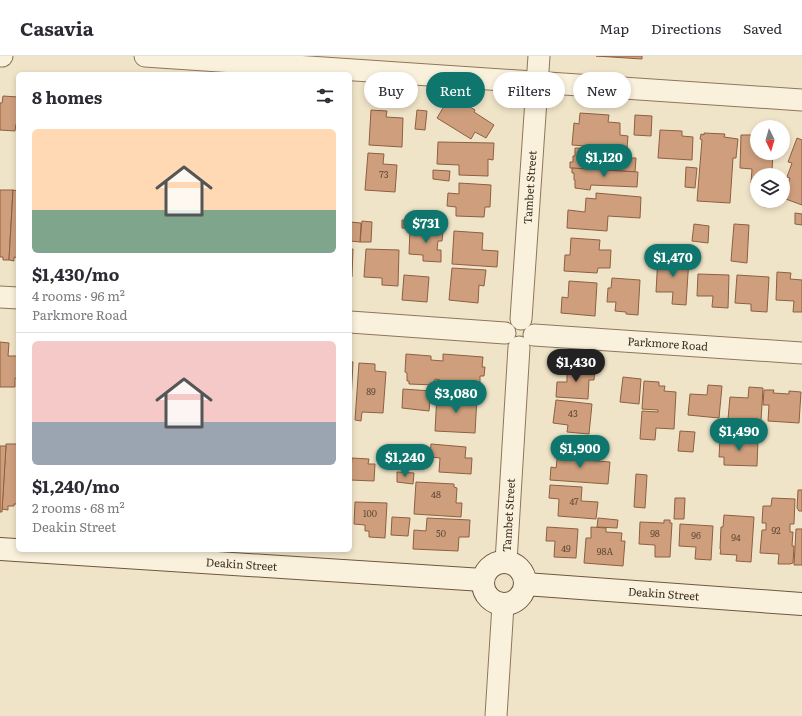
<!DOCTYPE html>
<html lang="en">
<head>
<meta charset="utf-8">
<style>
	body { margin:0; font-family:Literata,serif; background:#f2f2f3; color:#2b2b33; height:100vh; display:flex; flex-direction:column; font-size:15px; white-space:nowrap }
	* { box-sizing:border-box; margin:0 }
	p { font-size:13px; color:#7c7c81 }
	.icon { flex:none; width:22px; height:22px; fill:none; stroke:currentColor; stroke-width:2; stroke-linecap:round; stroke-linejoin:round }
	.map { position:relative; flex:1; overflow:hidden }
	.panel { position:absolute; left:16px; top:16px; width:336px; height:480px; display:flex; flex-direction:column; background:#fff; border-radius:6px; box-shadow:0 2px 6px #0003 }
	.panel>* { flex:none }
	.guide { position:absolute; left:364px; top:16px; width:378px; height:36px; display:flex; gap:8px }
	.needle { width:26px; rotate:175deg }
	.fabs { position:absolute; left:750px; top:64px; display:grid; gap:8px }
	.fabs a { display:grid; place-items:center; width:40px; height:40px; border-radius:50%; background:#fff; box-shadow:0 2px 6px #0003; font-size:20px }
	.price { position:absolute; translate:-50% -34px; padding:0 9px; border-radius:14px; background:#0f766e; color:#fff; font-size:13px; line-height:26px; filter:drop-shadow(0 1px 2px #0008) }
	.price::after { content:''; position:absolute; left:50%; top:24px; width:12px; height:9px; margin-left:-6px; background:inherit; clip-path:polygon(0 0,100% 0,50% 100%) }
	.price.current { background:#222; color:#fff }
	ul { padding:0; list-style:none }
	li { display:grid; align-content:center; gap:8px; height:212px; padding:0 16px }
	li+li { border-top:1px solid #e1e1e2 }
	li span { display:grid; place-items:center; height:124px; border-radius:6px; color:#555 }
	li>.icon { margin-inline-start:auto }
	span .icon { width:72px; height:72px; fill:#fffc; stroke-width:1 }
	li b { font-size:17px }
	h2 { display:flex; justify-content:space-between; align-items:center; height:48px; padding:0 16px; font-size:17px }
	.chip { padding:0 14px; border-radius:18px; background:#fff; box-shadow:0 2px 6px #0003; font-size:14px; line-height:36px }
	.chip.current { background:#0f766e; color:#fff }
	header { display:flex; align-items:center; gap:24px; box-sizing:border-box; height:56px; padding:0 20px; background:#fff; border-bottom:1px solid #e1e1e2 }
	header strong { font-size:19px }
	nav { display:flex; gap:22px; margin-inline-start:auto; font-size:14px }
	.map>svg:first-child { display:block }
	.building { fill:#cf9f7d; stroke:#8d5f41 }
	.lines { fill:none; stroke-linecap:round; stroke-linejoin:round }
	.street-casing { stroke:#8d765c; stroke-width:23 }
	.secondary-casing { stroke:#6f573f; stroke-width:24 }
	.street { stroke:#faf1dc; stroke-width:21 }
	.secondary { stroke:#faf1dc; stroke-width:22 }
	.labels { text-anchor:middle; stroke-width:3; stroke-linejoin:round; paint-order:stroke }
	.number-label { font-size:9px; fill:#624a37 }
	.street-label { font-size:11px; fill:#3d2e20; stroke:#f7eed8 }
</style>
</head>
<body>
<header>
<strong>Casavia</strong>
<nav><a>Map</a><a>Directions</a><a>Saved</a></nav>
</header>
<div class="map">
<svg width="802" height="660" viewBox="0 0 802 660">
	<rect width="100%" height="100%" fill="#f0e4c8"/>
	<!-- building -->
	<g class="building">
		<polygon points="596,0 642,0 642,3"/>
		<polygon points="3,40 18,41 18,68 16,68 15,75 0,74 0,47 2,47"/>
		<polygon points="449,42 459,49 461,46 475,54 474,56 494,69 486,82 475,76 471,83 437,62"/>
		<polygon points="371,54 387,55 386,61 403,62 402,91 369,89"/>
		<polygon points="417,54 427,55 425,74 415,73"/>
		<polygon points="580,57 609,59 608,66 620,67 620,79 628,80 627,93 572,89 574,67 579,68"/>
		<polygon points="635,59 652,60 651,80 634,79"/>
		<polygon points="660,74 682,75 682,80 693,81 692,104 658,102"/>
		<polygon points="704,77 725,78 724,81 738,83 736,102 733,102 730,147 697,145 702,84 700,83 701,78 704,79"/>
		<polygon points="741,79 757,79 757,97 773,97 772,115 764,115 764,119 757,119 757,128 751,127 752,113 740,112"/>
		<polygon points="797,82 802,84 802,149 783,142 790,122 787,121 792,107 788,106"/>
		<polygon points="438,86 494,87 493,104 488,103 488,120 459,119 459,109 437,108"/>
		<polygon points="575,92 601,93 600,98 619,99 619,102 636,102 635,116 570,112 570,106 573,106 573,100 575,100"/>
		<polygon points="368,97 384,98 383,108 397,109 395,136 365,134"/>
		<polygon points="686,111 697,112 695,132 685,131"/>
		<polygon points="572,112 638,116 637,131 591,129 590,134 575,132 575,124 574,124 574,117 572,117"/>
		<polygon points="433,114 450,115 449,125 433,123"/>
		<polygon points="459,127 491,129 490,151 485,151 484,161 456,160 456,151 447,150 448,137 459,138"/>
		<polygon points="0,134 13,134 9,204 3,204 3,201 0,201"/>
		<polygon points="13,134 18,135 18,202 14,201 14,205 9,204"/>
		<polygon points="596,137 641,141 640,162 608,160 607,175 567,172 568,154 585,156 586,142 596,143"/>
		<polygon points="764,145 776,145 775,151 764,151"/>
		<polygon points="421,157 442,158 442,167 421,166"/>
		<polygon points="795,157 802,158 802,169 795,168"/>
		<polygon points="402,164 420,165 419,173 402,172"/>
		<polygon points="362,165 372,166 371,186 360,186"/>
		<polygon points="350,166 361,167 360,186 350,185"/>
		<polygon points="694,168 709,170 708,187 692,185"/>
		<polygon points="734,168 749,169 747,207 731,205"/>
		<polygon points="410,173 443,175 442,185 438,185 437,194 441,194 441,206 423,205 423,199 409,198"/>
		<polygon points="454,175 483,177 482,194 498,195 497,211 452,208"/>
		<polygon points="571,182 600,184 599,194 611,194 610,212 598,212 597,217 564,215 565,199 570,199"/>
		<polygon points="350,193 353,193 352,221 350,221"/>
		<polygon points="366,193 399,194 398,230 382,229 382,222 364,221"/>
		<polygon points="658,200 689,202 686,249 672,248 673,236 656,236"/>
		<polygon points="452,212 486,214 484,230 479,229 478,247 449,244"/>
		<polygon points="777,216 791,217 790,223 802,224 802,256 793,256 794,245 776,244"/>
		<polygon points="698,218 729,219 728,252 712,251 713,240 697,240"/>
		<polygon points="404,219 429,221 427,246 402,244"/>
		<polygon points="737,219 769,221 767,256 751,255 751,248 735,247"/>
		<polygon points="612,222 640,224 638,259 626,258 626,256 615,255 616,246 607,246 608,232 611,232"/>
		<polygon points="569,225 597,227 595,260 561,257 562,241 568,242"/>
		<polygon points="0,286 9,287 8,300 18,300 18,322 15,322 15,331 0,331"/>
		<polygon points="406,298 431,300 431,304 443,305 443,298 483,301 482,311 485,311 484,320 480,320 480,332 476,331 476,336 459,335 459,328 458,329 458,326 440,325 440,324 435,323 434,329 409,328 409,325 407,325 407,317 405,316"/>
		<polygon points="350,305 353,306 350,365"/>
		<polygon points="359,307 375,308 375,315 386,316 383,357 362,356 361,365 355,364"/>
		<polygon points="567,310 595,311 594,324 589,324 588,343 556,341 557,326 567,326"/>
		<polygon points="623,321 641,323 639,348 620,346"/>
		<polygon points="644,325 659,326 659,330 665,330 664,335 676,336 674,373 656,372 655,384 640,383 642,355 658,356 658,354 642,353"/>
		<polygon points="708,329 722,330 719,362 688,359 690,338 707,339"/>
		<polygon points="749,331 763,332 761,365 728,363 730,341 748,342"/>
		<polygon points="403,333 431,335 429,355 402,352"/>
		<polygon points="764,334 774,334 773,337 789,338 789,335 801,336 799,367 768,365 769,349 763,349"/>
		<polygon points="437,339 477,341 475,377 435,375"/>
		<polygon points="556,344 592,348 589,378 567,376 568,369 553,367"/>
		<polygon points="680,375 695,376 693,396 678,395"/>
		<polygon points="720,383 758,384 757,410 724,409 724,401 719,401"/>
		<polygon points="572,385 596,386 595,397 586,397 586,395 571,394"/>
		<polygon points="6,388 18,388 18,448 14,448 14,450 8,450 8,454 2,453"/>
		<polygon points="431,388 466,391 465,402 472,402 471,418 439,416 440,402 430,401"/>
		<polygon points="0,390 6,390 2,456 0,456"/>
		<polygon points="563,393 586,395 585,404 610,406 608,428 550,424 551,411 556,412 558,396 563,396"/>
		<polygon points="352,402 369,403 368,408 375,408 374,425 350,424"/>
		<polygon points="397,416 414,417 413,428 397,426"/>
		<polygon points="636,418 647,419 645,452 634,451"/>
		<polygon points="416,426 454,428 454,431 457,432 456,447 462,447 461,461 414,458"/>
		<polygon points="550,429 582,431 581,445 598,446 596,463 558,460 559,443 549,442"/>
		<polygon points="798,434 802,434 802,455 799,455 797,452"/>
		<polygon points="675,442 685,442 684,463 674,463"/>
		<polygon points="772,442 795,443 794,468 790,468 790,476 793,476 792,490 794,490 793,507 790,508 778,508 779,498 760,497 762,474 766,474 766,467 762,467 763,450 771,450"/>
		<polygon points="355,446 387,447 385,482 369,481 369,475 365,475 365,469 354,468"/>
		<polygon points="724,459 754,461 751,506 736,505 737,499 720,498 721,494 720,493 721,471 723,471"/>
		<polygon points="392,461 410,462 408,480 391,479"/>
		<polygon points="427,462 470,464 469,481 459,481 458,495 413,493 414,474 426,475"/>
		<polygon points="598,462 618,464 617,472 597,471"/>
		<polygon points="664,464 670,464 670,467 672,467 670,501 655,501 655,489 639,488 640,466 664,467"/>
		<polygon points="680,468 713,470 711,504 695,503 696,491 679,490"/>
		<polygon points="547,471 578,473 576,502 554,501 555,485 546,485"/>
		<polygon points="591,471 606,472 606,476 622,477 621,485 625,485 623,510 584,507 586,482 591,482"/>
		<polygon points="796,473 802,473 802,509 794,509"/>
	</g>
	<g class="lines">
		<!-- street casing -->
		<g class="street-casing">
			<g id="street">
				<polyline points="0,0 2,0"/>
				<polyline points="145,0 802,44"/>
				<polyline points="0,241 18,242"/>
				<path id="s1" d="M521,263L539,0"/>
				<polyline points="350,266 505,277"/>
				<path id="s2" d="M534,279L802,297"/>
				<path id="s3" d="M506,506L519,291"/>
				<polyline points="496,660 503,549"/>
			</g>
		</g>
		<!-- secondary casing -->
		<g class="secondary-casing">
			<g id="secondary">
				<path id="s4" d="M0,493L483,524"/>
				<circle cx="504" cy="527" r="21"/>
				<path id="s5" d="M525,528L802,548"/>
			</g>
		</g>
		<!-- street -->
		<use href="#street" class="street"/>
		<!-- secondary -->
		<use href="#secondary" class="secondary"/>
	</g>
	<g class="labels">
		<!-- number labels -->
		<g class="number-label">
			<text x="384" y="122">73</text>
			<text x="371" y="339">89</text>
			<text x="573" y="361">43</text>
			<text x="436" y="442">48</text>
			<text x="574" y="449">47</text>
			<text x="370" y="461">100</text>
			<text x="776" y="478">92</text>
			<text x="441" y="481">50</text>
			<text x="655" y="481">98</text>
			<text x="696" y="483">96</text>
			<text x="736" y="485">94</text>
			<text x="566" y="496">49</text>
			<text x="605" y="499">98A</text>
		</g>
		<!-- street labels -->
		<g class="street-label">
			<text dy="4" stroke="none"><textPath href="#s1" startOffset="132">Tambet Street</textPath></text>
			<text dy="4" stroke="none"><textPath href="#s2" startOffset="134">Parkmore Road</textPath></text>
			<text dy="4" stroke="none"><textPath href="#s3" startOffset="47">Tambet Street</textPath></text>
			<text dy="4" stroke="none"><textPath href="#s4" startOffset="242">Deakin Street</textPath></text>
			<text dy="4" stroke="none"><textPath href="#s5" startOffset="139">Deakin Street</textPath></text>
		</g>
	</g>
</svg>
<div class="fabs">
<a><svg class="needle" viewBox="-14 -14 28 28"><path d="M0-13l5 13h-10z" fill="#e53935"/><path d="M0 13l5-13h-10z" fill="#7c7c81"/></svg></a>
<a><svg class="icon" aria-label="layers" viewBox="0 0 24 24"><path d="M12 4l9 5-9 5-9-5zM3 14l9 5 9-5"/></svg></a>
</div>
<b class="price" style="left:604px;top:122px">$1,120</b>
<b class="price" style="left:426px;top:188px">$731</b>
<b class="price" style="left:673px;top:222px">$1,470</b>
<b class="price current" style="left:576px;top:327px">$1,430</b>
<b class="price" style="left:456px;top:358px">$3,080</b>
<b class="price" style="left:739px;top:396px">$1,490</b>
<b class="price" style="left:580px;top:413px">$1,900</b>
<b class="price" style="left:405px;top:422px">$1,240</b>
<div class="guide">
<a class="chip">Buy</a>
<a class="chip current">Rent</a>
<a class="chip">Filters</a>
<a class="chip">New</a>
</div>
<section class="panel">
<h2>8 homes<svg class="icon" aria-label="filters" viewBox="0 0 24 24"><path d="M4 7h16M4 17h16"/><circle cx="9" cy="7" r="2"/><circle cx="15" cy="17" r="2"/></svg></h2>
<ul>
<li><span style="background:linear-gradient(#ffd9b3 65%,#7fa58c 0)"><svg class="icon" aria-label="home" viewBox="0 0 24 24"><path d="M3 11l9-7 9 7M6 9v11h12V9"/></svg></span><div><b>$1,430/mo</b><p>4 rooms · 96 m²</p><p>Parkmore Road</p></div></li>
<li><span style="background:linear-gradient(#f6c9c9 65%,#9aa5b1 0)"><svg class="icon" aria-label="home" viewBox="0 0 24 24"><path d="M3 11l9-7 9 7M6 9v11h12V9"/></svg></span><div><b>$1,240/mo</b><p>2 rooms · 68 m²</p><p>Deakin Street</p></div></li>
</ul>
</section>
</div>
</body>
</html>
